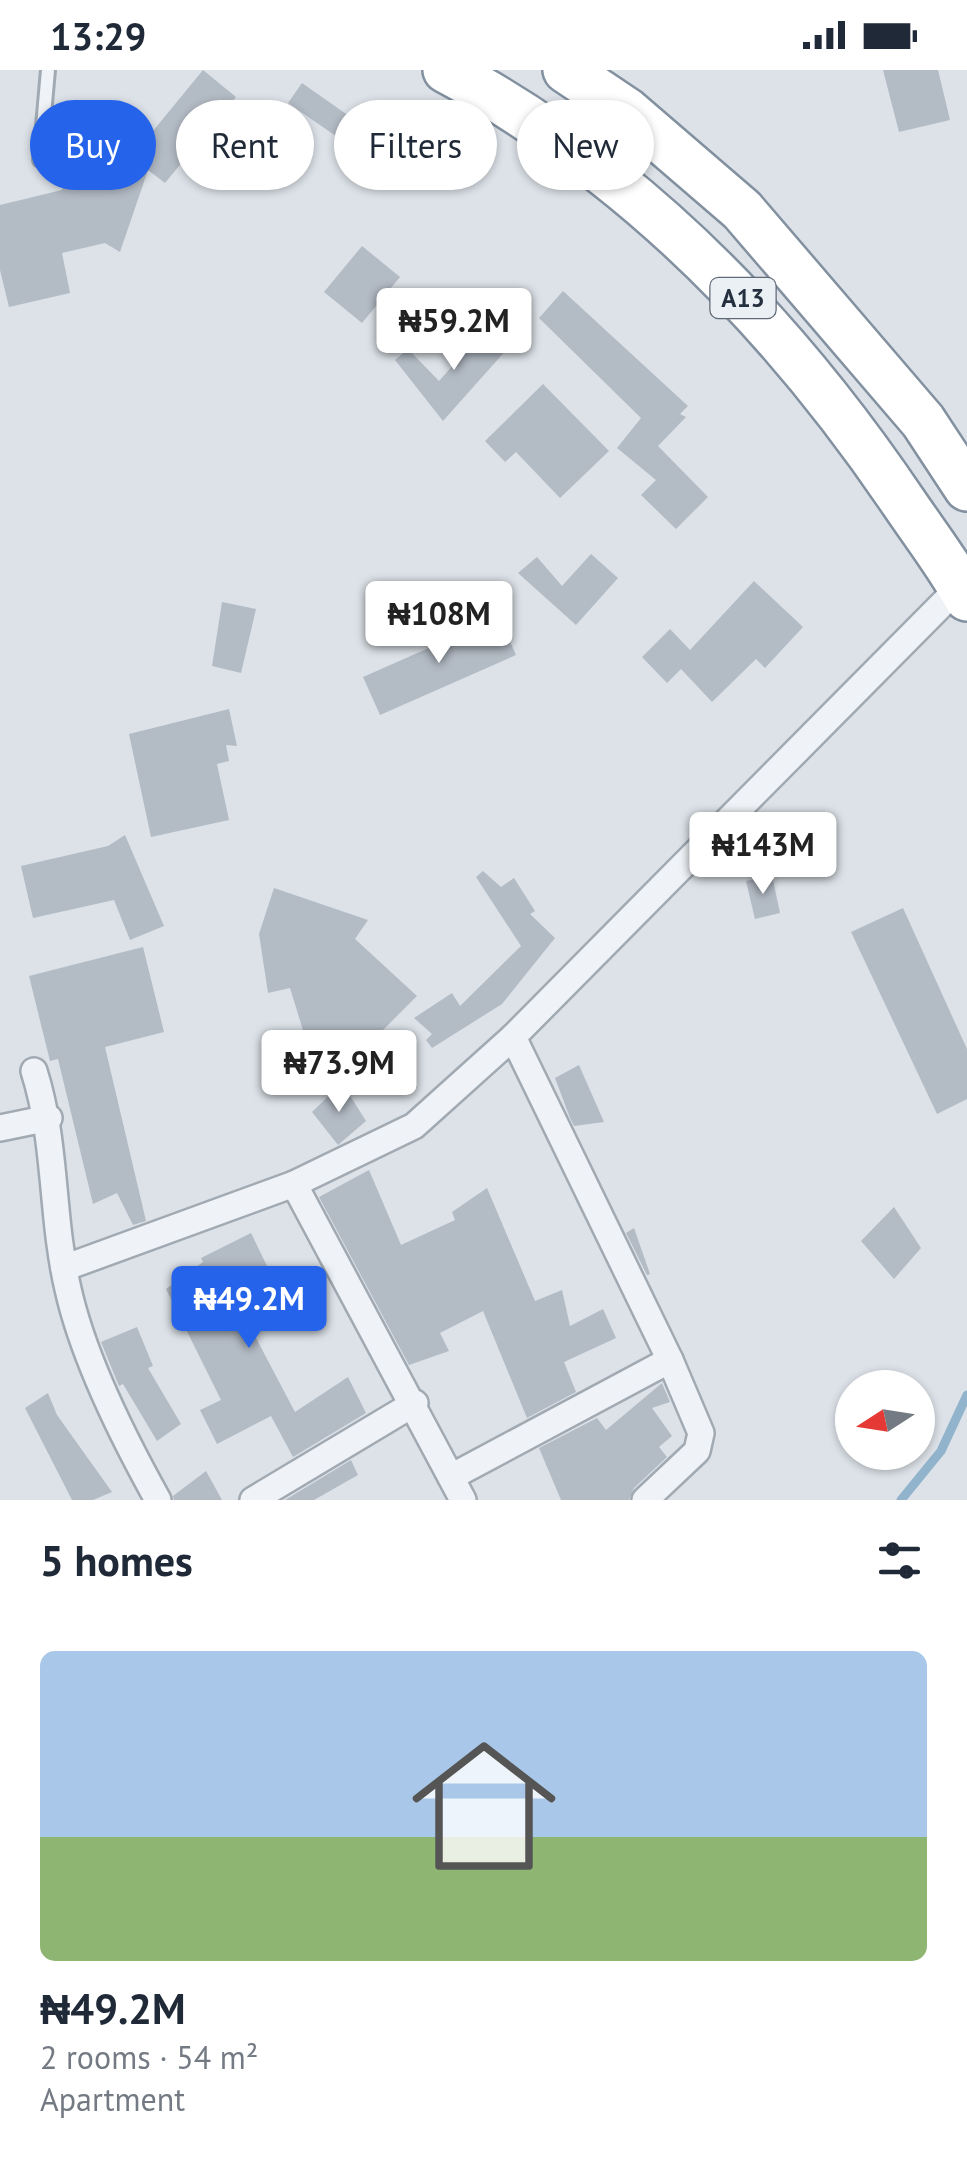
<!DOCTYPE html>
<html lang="en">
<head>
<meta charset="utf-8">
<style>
	body { margin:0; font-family:"PT Sans",sans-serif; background:#f6f6f7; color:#1f2937; height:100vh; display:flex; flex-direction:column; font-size:38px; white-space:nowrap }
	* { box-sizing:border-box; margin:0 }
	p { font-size:32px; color:#747a83 }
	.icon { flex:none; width:55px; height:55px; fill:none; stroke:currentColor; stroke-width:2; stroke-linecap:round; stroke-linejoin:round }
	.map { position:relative; height:1430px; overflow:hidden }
	.details { display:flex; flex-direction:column; background:#fff; flex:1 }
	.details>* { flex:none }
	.banner { position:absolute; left:30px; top:30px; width:908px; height:90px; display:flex; gap:20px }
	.needle { width:65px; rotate:258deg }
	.controls { position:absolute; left:835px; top:1300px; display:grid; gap:20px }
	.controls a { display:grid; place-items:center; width:100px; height:100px; border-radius:50%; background:#fff; box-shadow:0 2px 8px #0004; font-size:50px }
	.price { position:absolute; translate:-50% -85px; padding:0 22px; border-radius:10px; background:#fff; color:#222; font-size:32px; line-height:65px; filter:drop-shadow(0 2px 5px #0008) }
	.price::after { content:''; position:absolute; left:50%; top:60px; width:30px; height:22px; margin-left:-15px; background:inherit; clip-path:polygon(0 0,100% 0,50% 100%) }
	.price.current { background:#2563eb; color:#fff }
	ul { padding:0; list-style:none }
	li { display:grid; align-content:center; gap:20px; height:530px; padding:0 40px }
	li+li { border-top:2px solid #e0e1e3 }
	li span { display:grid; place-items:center; height:310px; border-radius:15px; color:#555 }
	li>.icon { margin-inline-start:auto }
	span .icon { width:180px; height:180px; fill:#fffc; stroke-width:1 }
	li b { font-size:42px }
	h2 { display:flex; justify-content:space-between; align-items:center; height:120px; padding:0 40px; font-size:42px }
	.tag { padding:0 35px; border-radius:45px; background:#fff; box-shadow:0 2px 8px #0004; font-size:35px; line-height:90px }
	.tag.current { background:#2563eb; color:#fff }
	.status { display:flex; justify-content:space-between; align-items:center; height:70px; padding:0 50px; background:#fff; direction:ltr }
	.status svg { height:28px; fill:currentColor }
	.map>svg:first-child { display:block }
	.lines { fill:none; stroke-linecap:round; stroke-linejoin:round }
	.stream { stroke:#92b3cc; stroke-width:9 }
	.building { fill:#b3bbc5 }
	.lane-casing { stroke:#a1a9b2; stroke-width:18 }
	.street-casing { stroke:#a1a9b2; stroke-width:30 }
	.highway-casing { stroke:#8290a0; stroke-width:50 }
	.lane { stroke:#eff2f6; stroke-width:12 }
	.street { stroke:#eff2f6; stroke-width:25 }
	.highway { stroke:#fff; stroke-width:45 }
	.labels { text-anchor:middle; stroke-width:10; stroke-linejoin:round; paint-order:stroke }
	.shield { fill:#ebf0f5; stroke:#606a76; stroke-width:2.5 }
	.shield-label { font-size:25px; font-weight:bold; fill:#24303f }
</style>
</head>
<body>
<div class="status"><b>13:29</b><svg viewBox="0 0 49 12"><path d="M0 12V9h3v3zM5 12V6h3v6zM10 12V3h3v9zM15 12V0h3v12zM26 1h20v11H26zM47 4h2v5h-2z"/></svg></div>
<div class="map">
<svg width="967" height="1430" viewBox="0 0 967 1430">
	<rect width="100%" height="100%" fill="#dce2e8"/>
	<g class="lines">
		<!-- stream -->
		<polyline class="stream" points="901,1430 941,1381 967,1325"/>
	</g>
	<!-- building -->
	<g class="building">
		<polygon points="203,0 236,27 165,113 148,100 120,182 105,173 62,183 70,223 9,237 0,200 0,135 62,120 75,83 121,100"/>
		<polygon points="883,0 938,0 950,50 899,62"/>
		<polygon points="302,13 406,86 382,118 337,85 346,73 288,33"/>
		<polygon points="362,176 400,207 362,253 324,222"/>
		<polygon points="563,221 688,336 680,344 686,347 658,376 708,427 676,459 641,425 656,410 617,378 641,348 539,248"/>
		<polygon points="487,257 508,278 443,351 395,290 408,279 439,311"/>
		<polygon points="543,314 609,381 560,428 516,382 505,392 485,371"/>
		<polygon points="591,484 618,508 576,555 518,503 537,487 562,516"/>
		<polygon points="754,511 803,557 765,598 756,589 712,632 681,599 667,613 642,587 670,559 690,580"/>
		<polygon points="222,532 256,539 241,603 212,596"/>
		<polygon points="499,547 516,585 380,645 363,607"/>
		<polygon points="229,639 237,676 226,675 229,691 217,694 229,750 151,767 129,664"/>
		<polygon points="125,765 164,856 130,870 114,830 33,848 21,796 108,776"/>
		<polygon points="483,801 501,817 514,808 535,841 530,844 555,868 502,934 432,978 426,970 432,964 414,948 452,923 460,936 521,876 476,807"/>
		<polygon points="772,805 780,843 755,849 746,811"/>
		<polygon points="274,818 368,850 355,869 417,926 364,979 313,993 290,918 268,923 259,864"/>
		<polygon points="903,838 967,979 967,1029 937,1044 851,862"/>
		<polygon points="143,877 164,962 105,977 146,1151 133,1155 117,1123 93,1134 58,989 50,991 29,906"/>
		<polygon points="579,995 604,1052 574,1056 570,1048 555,1008"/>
		<polygon points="342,1013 366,1051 338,1075 312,1042"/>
		<polygon points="369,1100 401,1175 455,1150 452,1142 487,1118 535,1231 562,1220 570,1256 603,1239 616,1268 564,1292 576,1322 527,1348 483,1241 440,1263 449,1281 409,1295 319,1127"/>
		<polygon points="894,1137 921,1178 894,1209 861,1171"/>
		<polygon points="634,1158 650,1204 647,1205 626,1163"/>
		<polygon points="251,1163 284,1231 246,1249 295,1342 348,1307 366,1343 293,1387 271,1346 217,1374 200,1340 221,1330 166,1219 203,1192 201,1188"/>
		<polygon points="137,1257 153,1296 148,1298 181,1354 157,1371 123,1314 119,1316 101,1272"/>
		<polygon points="662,1313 670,1332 652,1338 672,1366 659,1377 667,1387 634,1418 629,1430 561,1430 539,1378 597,1348 606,1360"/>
		<polygon points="48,1323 57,1345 112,1422 93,1430 72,1430 25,1338"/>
		<polygon points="351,1390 358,1405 314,1430 285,1430"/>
		<polygon points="206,1401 222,1430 174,1430 173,1426"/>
	</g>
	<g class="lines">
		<!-- lane casing -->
		<g class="lane-casing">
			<polyline id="lane" points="40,90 48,0"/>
		</g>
		<!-- street casing -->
		<g class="street-casing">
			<g id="street">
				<polyline points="513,967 670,1290 701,1363 697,1381 645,1430"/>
				<path d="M34,1001C57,1073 51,1147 68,1219C83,1287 124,1369 158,1430"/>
				<polyline points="0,1058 49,1048"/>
				<polyline points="294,1114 463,1430"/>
				<polyline points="64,1198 294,1114 414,1056 513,967 966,510"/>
				<polyline points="451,1407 670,1290"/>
				<polyline points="253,1430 415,1333"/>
			</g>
		</g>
		<!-- highway casing -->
		<g class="highway-casing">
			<g id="highway">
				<path d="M446,0C636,101 785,257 904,433C925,464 949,495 967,528"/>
				<polyline points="566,0 627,41 742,140 923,351 967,418"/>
			</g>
		</g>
		<!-- lane -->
		<use href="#lane" class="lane"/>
		<!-- street -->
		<use href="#street" class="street"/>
		<!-- highway -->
		<use href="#highway" class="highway"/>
	</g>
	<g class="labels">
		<!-- shield labels -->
		<rect class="shield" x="710.5" y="208" width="65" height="40" rx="8"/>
		<g class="shield-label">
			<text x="743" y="237">A13</text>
		</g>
	</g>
</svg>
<div class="controls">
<a><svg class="needle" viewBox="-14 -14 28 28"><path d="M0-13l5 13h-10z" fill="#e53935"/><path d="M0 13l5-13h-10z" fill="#747a83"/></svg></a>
</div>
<b class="price" style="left:454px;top:303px">₦59.2M</b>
<b class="price" style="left:439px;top:596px">₦108M</b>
<b class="price" style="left:763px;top:827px">₦143M</b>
<b class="price" style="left:339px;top:1045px">₦73.9M</b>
<b class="price current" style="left:249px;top:1281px">₦49.2M</b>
<div class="banner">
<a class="tag current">Buy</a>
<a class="tag">Rent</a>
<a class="tag">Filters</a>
<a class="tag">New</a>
</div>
</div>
<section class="details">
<h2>5 homes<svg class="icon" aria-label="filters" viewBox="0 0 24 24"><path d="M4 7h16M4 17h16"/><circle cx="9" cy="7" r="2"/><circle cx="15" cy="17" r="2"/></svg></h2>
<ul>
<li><span style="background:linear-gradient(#a9c7e8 60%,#8fb573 0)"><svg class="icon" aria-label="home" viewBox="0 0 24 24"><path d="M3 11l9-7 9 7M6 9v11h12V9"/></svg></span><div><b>₦49.2M</b><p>2 rooms · 54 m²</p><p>Apartment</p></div></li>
</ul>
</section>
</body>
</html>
